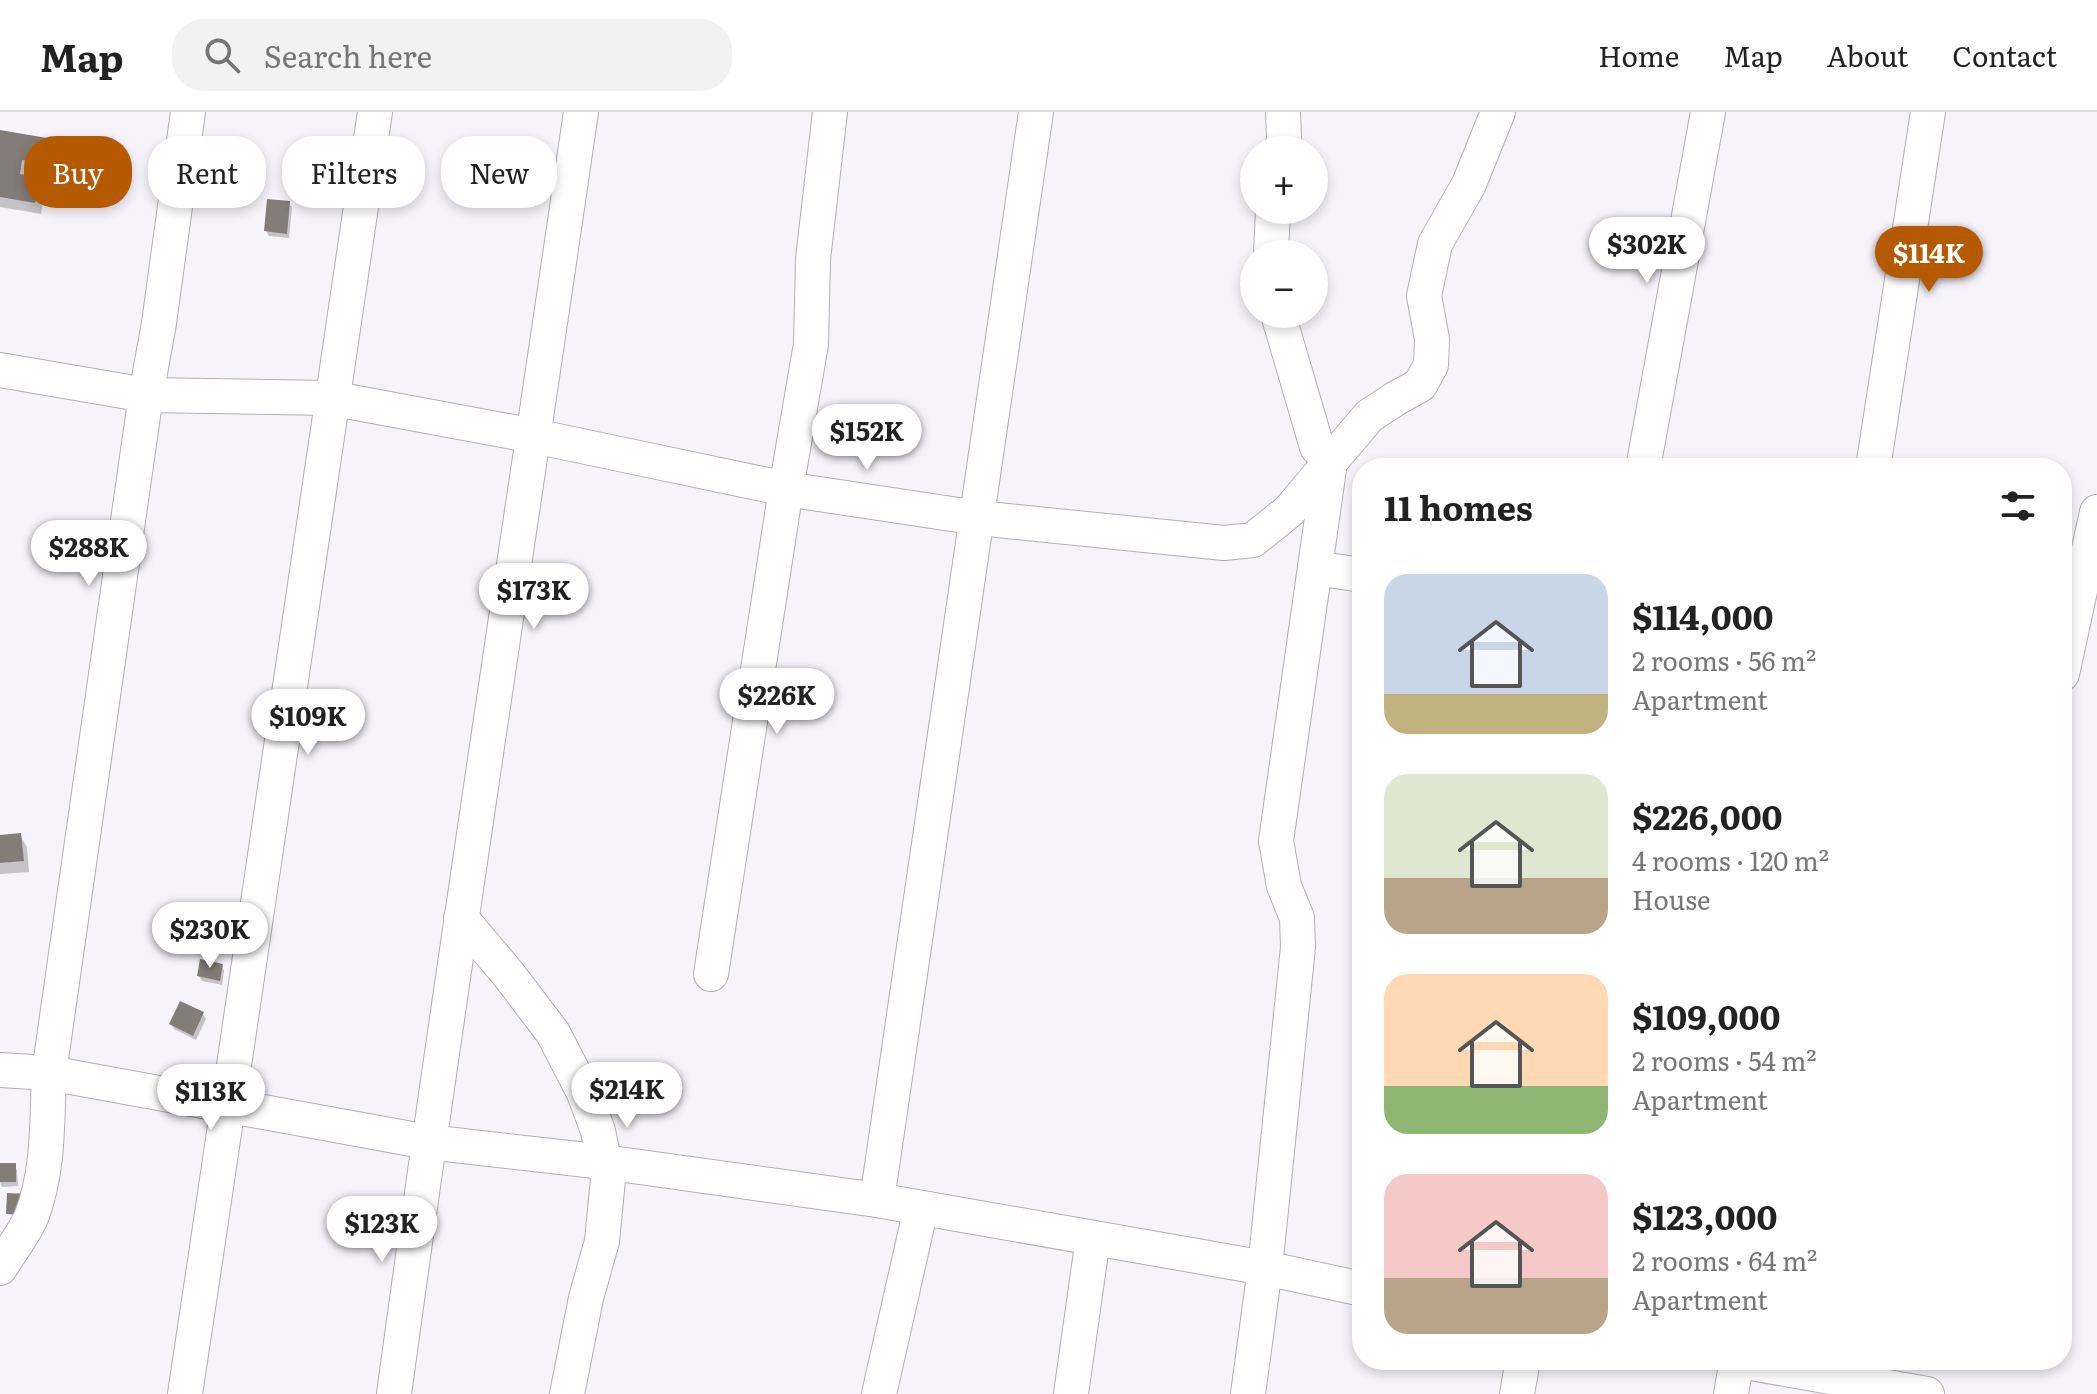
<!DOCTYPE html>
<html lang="en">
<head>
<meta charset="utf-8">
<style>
	body { margin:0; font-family:Literata,serif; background:#f2f2f2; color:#222; height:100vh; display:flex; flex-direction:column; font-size:30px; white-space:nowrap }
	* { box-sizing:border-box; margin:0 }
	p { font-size:26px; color:#767676 }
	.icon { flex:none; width:44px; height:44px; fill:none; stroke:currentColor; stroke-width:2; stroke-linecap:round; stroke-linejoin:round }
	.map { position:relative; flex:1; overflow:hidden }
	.side { position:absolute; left:1352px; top:346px; width:720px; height:912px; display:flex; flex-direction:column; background:#fff; border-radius:32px; box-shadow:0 4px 12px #0003 }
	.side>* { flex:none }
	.guide { position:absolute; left:24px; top:24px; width:760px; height:72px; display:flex; gap:16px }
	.tools { position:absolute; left:1240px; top:24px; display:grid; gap:16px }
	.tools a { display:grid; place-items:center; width:88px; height:88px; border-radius:50%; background:#fff; box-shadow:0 4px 12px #0003; font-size:40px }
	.price { position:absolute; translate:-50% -68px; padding:0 18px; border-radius:28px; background:#fff; color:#222; font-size:26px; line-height:52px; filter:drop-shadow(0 2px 4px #0008) }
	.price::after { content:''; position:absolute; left:50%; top:48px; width:24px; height:18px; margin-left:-12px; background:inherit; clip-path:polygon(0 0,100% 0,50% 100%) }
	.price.current { background:#b65a02; color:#fff }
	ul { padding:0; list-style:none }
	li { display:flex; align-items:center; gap:24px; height:200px; padding:0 32px }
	li span { display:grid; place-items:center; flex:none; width:224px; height:160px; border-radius:24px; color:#555 }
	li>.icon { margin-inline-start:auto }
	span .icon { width:96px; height:96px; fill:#fffc; stroke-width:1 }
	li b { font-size:34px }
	h2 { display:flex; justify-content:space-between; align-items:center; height:96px; padding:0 32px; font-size:34px }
	.pill { padding:0 28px; border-radius:32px; background:#fff; box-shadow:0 4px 12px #0003; font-size:28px; line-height:72px }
	.pill.current { background:#b65a02; color:#fff }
	header { display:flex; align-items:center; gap:48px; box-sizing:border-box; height:112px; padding:0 40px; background:#fff; border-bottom:2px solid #e0e0e0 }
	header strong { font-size:38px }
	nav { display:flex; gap:44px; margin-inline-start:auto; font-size:28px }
	.search { width:560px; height:72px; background:#f2f2f2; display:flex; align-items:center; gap:20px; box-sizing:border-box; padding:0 28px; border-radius:32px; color:#767676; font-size:30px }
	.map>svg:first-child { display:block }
	.shadow { fill:#0003 }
	.building { fill:#837c77 }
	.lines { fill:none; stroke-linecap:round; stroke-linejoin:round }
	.street-casing { stroke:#b2aeb5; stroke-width:36 }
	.street { stroke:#fff; stroke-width:34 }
</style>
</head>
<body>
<header>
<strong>Map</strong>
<div class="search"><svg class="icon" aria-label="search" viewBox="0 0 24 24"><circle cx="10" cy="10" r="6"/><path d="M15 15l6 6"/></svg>Search here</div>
<nav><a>Home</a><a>Map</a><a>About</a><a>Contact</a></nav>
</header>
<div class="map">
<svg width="2097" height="1282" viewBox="0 0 2097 1282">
	<rect width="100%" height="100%" fill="#f7f3fb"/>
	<!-- shadow -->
	<g class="shadow">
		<polygon points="0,20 46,28 52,39 49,62 28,59 27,65 38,66 45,78 41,102 0,95"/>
		<polygon points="289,91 292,96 289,126 269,124 266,119"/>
		<polygon points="20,723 27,735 29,760 0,762 0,725"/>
		<polygon points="222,854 224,859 222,873 202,869 199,864"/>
		<polygon points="203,902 206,907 196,928 174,917 171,912"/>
		<polygon points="0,1053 14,1053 17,1058 18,1074 2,1075 0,1070"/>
	</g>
	<!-- building -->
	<g class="building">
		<polygon points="0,18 47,26 43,52 22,48 20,62 39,65 35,91 0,85"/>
		<polygon points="267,87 290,89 287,122 264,119"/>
		<polygon points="21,721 24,749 0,751 0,723"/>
		<polygon points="200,847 223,852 220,869 197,864"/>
		<polygon points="180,889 204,900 193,924 169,912"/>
		<rect x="0" y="1051" width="16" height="19"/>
		<polygon points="7,1081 30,1082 29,1103 6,1102"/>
	</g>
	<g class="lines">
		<!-- street casing -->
		<g class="street-casing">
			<g id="street">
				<polyline points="1282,38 1284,25 1283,0"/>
				<polyline points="1271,142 1273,98"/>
				<polyline points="0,258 146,283 330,286 534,324 786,377 978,406 1224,431 1253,428 1289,399 1369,304 1395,287 1420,273 1431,253 1432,227 1424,184 1435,132 1469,72 1498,0"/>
				<polyline points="1643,356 1708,0"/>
				<polyline points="1873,356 1928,0"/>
				<polyline points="1315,456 1362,463"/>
				<polyline points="2062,562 2097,400"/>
				<polyline points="461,806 509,863 553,921 584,981 598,1019 608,1067 602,1129 586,1186 567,1282"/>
				<polyline points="711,862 786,377 811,232 813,147 830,0"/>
				<polyline points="0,958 49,961 428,1030 604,1050 877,1088 1265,1156 1298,835 1297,806 1284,774 1276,729 1330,350 1317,335 1278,202"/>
				<polyline points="877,1088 1036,0"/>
				<path d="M0,1156C9,1141 26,1119 32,1103C49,1058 47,1008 49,961L146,283L159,211L188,0"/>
				<polyline points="1734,1248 1927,1282"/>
				<path d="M185,1282C250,855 308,427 375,0"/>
				<path d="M394,1282C452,854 519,427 581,0"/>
				<polyline points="879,1282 921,1096"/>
				<polyline points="1071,1282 1093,1126"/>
				<polyline points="1248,1282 1265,1156 1362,1177"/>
				<polyline points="1517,1282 1523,1248"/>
				<polyline points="1731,1282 1737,1248"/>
			</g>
		</g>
		<!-- street -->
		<use href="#street" class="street"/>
	</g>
</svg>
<div class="tools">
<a>+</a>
<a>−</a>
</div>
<b class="price" style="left:1647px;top:173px">$302K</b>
<b class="price current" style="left:1929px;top:182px">$114K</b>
<b class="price" style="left:867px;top:360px">$152K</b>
<b class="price" style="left:89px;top:476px">$288K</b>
<b class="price" style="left:534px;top:519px">$173K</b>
<b class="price" style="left:777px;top:624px">$226K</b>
<b class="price" style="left:308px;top:645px">$109K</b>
<b class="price" style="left:210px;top:858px">$230K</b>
<b class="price" style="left:627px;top:1018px">$214K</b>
<b class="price" style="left:211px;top:1020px">$113K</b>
<b class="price" style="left:382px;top:1152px">$123K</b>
<div class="guide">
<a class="pill current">Buy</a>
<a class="pill">Rent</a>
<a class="pill">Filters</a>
<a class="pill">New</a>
</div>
<section class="side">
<h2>11 homes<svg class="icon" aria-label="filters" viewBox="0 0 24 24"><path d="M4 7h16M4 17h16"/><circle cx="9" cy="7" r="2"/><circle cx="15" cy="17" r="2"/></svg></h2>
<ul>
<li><span style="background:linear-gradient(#c9d6e8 75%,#c2b280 0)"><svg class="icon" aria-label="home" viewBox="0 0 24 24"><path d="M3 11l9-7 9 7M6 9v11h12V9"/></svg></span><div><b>$114,000</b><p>2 rooms · 56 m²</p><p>Apartment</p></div></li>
<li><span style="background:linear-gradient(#dfe7d0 65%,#b9a48a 0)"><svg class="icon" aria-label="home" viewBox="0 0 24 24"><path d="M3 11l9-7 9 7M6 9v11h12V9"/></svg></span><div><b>$226,000</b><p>4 rooms · 120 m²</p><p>House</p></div></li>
<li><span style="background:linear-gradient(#ffd9b3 70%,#8fb573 0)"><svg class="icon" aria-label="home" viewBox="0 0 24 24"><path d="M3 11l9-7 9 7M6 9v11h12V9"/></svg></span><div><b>$109,000</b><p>2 rooms · 54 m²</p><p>Apartment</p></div></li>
<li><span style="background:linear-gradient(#f6c9c9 65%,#b9a48a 0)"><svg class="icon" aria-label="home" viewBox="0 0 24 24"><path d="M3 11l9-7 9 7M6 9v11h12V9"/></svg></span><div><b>$123,000</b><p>2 rooms · 64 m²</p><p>Apartment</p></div></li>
</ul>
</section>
</div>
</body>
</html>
